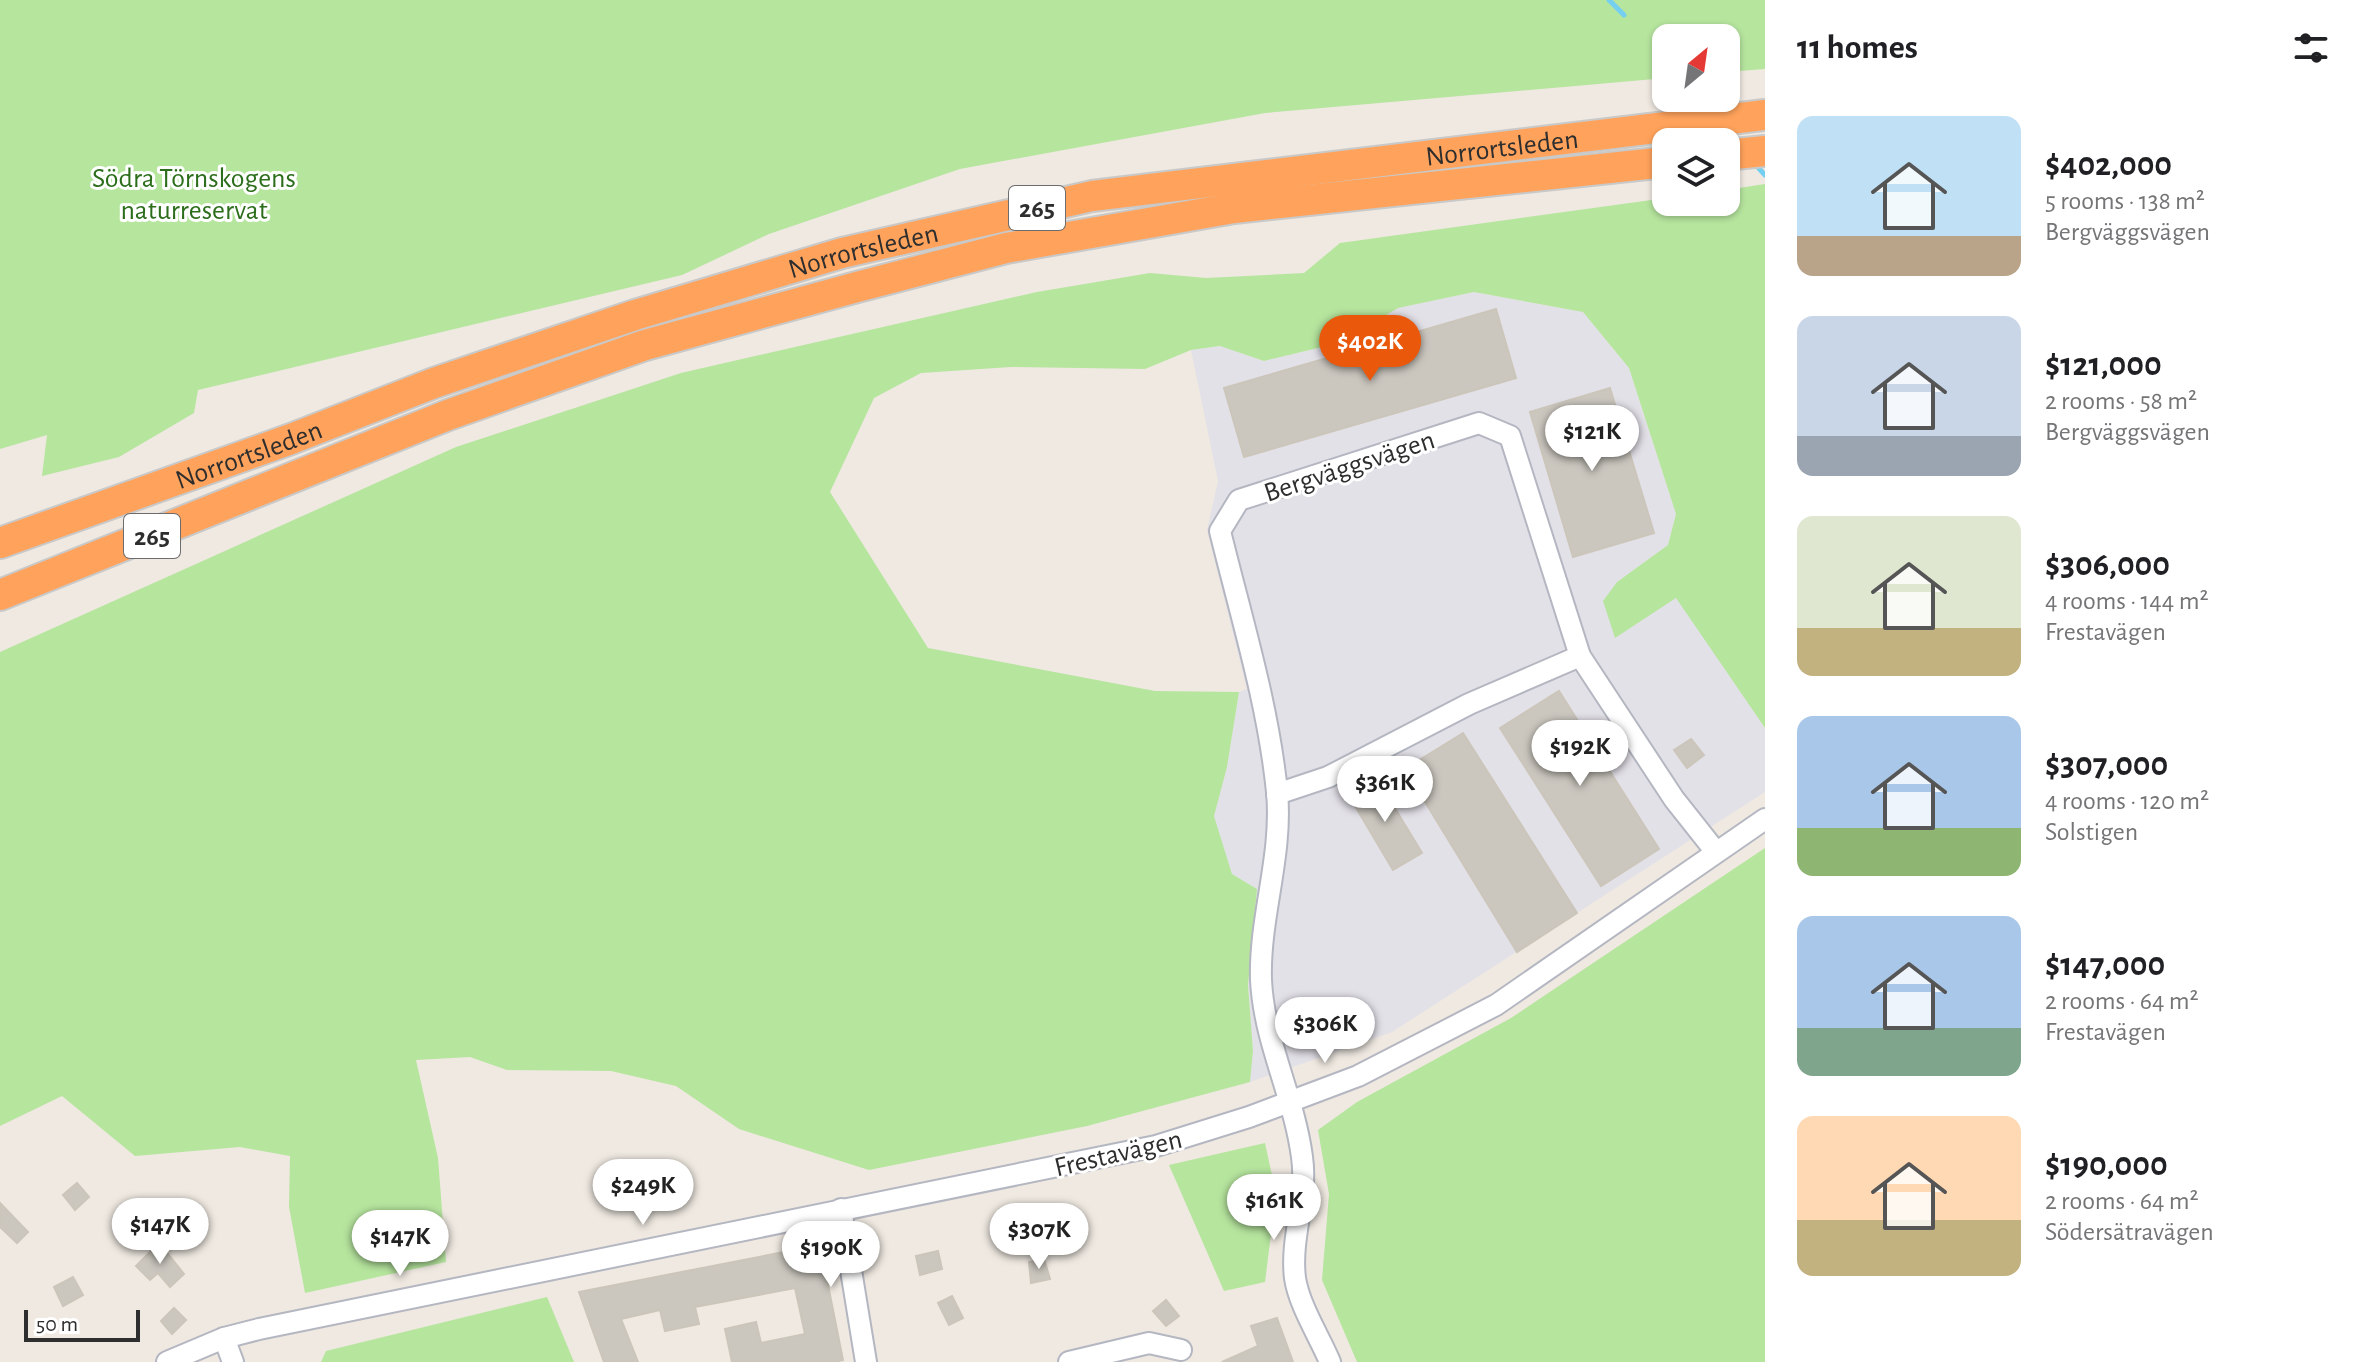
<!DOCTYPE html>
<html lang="en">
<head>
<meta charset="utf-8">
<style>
	body { margin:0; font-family:"Alegreya Sans",sans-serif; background:#f2f2f2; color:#202124; height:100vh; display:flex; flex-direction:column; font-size:30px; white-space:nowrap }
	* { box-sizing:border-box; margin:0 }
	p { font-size:26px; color:#757577 }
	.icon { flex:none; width:44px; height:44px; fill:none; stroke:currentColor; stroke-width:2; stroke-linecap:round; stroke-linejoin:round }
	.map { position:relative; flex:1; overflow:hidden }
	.details { display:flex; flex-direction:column; background:#fff; width:600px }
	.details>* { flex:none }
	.needle { width:52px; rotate:29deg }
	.fabs { position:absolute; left:1652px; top:24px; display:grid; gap:16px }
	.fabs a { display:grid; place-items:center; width:88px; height:88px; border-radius:16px; background:#fff; box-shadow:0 2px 6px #0004; font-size:40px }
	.scale { position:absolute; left:24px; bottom:20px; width:116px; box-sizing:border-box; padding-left:8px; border:4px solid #2e2e2e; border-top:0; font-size:22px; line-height:28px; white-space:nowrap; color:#2e2e2e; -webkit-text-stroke:6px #fff; paint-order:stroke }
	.price { position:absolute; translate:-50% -68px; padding:0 18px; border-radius:28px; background:#fff; color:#222; font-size:26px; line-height:52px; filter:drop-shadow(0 2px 4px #0008) }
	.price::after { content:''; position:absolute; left:50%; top:48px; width:24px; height:18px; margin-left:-12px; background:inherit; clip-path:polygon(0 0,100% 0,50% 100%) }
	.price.current { background:#ea580c; color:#fff }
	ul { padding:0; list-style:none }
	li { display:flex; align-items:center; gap:24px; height:200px; padding:0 32px }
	li span { display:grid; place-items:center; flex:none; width:224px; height:160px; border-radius:16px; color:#555 }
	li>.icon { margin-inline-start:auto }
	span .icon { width:96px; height:96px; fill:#fffc; stroke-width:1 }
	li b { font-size:34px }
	h2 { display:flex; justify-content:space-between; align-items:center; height:96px; padding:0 32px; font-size:34px }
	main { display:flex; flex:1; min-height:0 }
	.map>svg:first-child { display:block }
	.industrial { fill:#e3e1e8 }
	.green { fill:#b6e59e }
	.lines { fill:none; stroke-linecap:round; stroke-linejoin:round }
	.stream { stroke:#75cff0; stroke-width:5 }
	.building { fill:#cbc7bf; stroke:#cbc5ba; stroke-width:2 }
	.minor-casing { stroke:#b4b7c1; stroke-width:24 }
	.highway-casing { stroke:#c9c9c9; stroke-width:34 }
	.minor { stroke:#fff; stroke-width:20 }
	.highway { stroke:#ffa35c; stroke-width:30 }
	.labels { text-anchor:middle; stroke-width:6; stroke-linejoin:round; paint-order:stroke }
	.shield { fill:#fff; stroke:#6d6d6d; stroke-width:2 }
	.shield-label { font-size:26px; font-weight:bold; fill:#2e2e2e }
	.street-label { font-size:28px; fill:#2e2e2e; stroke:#fff }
	.park-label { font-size:28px; fill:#2c6e1b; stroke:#fff }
</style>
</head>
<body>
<main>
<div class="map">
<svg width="1765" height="1362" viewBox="0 0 1765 1362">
	<rect width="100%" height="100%" fill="#efe9e1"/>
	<!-- industrial -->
	<polygon class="industrial" points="1474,292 1583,312 1629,368 1676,514 1668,545 1617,582 1615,637 1676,597 1765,728 1765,792 1392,1032 1250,1082 1253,1051 1248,985 1257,889 1232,874 1213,816 1227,767 1239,692 1247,689 1207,530 1218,481 1191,350 1221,346 1264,361 1339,343 1398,308"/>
	<!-- green -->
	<g class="green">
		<polygon points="0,0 1765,0 1765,69 1726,72 1726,38 1666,38 1666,78 1265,113 960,169 769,234 682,275 198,390 194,413 119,457 42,476 47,435 0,449"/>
		<polygon points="1765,184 1765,728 1676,598 1615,638 1603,601 1617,582 1668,545 1676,514 1629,368 1583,312 1474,292 1398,308 1339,343 1264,361 1220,346 1191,350 1145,369 1011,367 921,373 874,398 830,492 928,648 1155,691 1239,692 1227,767 1214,816 1232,874 1257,889 1248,985 1253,1051 1250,1082 1087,1126 869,1170 739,1129 676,1086 611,1071 507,1070 470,1057 416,1060 438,1158 446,1262 305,1293 289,1207 290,1156 240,1147 135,1156 62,1096 0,1126 0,652 456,447 681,373 1037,292 1150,273 1206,278 1304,273 1340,243 1666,198 1666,202 1726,202 1726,190"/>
		<polygon points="1765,848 1765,1362 1357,1362 1322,1280 1329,1194 1318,1130 1357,1102 1511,1018"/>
		<polygon points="1265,1143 1276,1194 1265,1282 1224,1291 1169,1165"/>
		<polygon points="547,1297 574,1362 321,1362 326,1351"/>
	</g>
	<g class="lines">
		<!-- stream -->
		<g class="stream">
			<polyline points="1609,0 1624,15"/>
			<polyline points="1694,98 1707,112"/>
			<polyline points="1754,163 1765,175"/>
		</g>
	</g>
	<!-- building -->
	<g class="building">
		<polygon points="1496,309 1516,378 1244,457 1224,388"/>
		<polygon points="1610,388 1654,533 1573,557 1530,412"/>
		<polygon points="1559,691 1659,849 1601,886 1500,728"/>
		<polygon points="1463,733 1577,913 1517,952 1405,769"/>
		<polygon points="1691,739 1704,755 1687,768 1674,750"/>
		<polygon points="1376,777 1422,853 1393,870 1348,794"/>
		<polygon points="77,1183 89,1197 75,1210 63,1195"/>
		<polygon points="0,1203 28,1232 17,1243 0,1227"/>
		<polygon points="159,1243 184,1274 170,1287 158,1273 150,1280 136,1266"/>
		<polygon points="820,1245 843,1360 835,1362 732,1362 725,1329 756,1322 761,1343 805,1334 795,1288 695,1307 699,1324 665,1331 660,1310 621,1319 638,1362 604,1362 579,1292"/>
		<polygon points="938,1251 942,1269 920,1275 916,1256"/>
		<polygon points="1044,1259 1050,1279 1031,1283 1029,1262"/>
		<polygon points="73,1277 83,1295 63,1306 54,1287"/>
		<polygon points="952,1296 963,1318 949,1325 938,1303"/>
		<polygon points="1166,1300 1179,1316 1166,1326 1153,1311"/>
		<polygon points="174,1308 186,1320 172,1334 161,1321"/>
		<polygon points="1277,1318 1293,1362 1222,1362 1258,1346 1251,1326"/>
	</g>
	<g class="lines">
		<!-- minor casing -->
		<g class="minor-casing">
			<g id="minor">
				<polyline points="1277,794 1328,777 1469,704 1580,656"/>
				<polyline points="841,1209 866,1362"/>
				<polyline points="224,1338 233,1362"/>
				<polyline points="167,1362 224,1338 259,1329 1156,1146 1249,1117 1358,1076 1496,1005 1765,819"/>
				<polyline points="1069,1362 1149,1343 1181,1350"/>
				<path d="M1330,1362C1319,1336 1299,1305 1295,1278C1290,1237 1308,1198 1302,1157C1294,1096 1264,1042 1261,980C1259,917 1283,856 1277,792C1268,703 1241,617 1220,531L1239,500L1479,423L1510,436L1580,656L1674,799L1716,852"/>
			</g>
		</g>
		<!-- highway casing -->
		<g class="highway-casing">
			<g id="highway">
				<polyline points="1726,155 1765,151"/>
				<path id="s1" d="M0,543L291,439L434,383L635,315L842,253L1092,196L1765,115"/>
				<polyline points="0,595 448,415 645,345 857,287 1006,248 1234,208 1666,162"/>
			</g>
		</g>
		<!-- minor -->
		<use href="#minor" class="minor"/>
		<!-- highway -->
		<use href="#highway" class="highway"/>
	</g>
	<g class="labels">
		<!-- shield labels -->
		<g class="shield">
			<rect x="1009" y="186" width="56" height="44" rx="6"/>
			<rect x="124" y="514" width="56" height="44" rx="6"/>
		</g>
		<g class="shield-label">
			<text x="1037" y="217">265</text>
			<text x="152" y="545">265</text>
		</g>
		<!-- street labels -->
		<g class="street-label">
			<text dy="10" stroke="none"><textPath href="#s1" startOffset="1560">Norrortsleden</textPath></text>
			<text dy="10" stroke="none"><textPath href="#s1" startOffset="912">Norrortsleden</textPath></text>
			<text dy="10" stroke="none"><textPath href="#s1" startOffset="264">Norrortsleden</textPath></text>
			<text transform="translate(1349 465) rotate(-18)" y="10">Bergväggsvägen</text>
			<text transform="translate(1118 1152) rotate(-13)" y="10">Frestavägen</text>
		</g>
		<!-- park labels -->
		<g class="park-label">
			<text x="194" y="187">Södra Törnskogens<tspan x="194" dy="32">naturreservat</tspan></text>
		</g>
	</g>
</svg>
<div class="fabs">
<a><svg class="needle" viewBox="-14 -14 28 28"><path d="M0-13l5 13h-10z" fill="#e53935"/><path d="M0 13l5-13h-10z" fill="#757577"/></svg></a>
<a><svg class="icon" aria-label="layers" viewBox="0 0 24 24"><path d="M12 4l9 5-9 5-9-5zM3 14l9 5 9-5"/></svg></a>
</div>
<div class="scale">50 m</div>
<b class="price current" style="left:1370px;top:383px">$402K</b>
<b class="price" style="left:1592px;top:473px">$121K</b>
<b class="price" style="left:1580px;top:788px">$192K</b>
<b class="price" style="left:1385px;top:824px">$361K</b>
<b class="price" style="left:1325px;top:1065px">$306K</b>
<b class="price" style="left:643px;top:1227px">$249K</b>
<b class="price" style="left:1274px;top:1242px">$161K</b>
<b class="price" style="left:160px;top:1266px">$147K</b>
<b class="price" style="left:1039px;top:1271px">$307K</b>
<b class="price" style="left:400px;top:1278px">$147K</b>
<b class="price" style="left:831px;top:1289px">$190K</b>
</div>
<section class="details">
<h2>11 homes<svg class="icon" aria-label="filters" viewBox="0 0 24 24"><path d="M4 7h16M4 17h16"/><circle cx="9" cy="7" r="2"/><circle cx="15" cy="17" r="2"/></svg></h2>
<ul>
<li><span style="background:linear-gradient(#bfe0f5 75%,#b9a48a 0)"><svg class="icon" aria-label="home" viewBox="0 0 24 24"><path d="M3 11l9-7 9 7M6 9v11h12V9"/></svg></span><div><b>$402,000</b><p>5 rooms · 138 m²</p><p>Bergväggsvägen</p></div></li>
<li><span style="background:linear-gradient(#c9d6e8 75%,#9aa5b1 0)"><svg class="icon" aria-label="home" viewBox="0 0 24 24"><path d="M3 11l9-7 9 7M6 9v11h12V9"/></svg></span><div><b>$121,000</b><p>2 rooms · 58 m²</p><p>Bergväggsvägen</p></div></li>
<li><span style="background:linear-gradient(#dfe7d0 70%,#c2b280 0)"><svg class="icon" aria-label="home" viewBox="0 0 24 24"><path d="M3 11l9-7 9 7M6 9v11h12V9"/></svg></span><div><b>$306,000</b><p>4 rooms · 144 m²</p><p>Frestavägen</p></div></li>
<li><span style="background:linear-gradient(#a9c7e8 70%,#8fb573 0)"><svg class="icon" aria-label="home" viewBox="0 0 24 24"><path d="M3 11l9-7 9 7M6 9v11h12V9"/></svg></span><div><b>$307,000</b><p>4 rooms · 120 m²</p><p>Solstigen</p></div></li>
<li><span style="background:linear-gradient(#a9c7e8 70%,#7fa58c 0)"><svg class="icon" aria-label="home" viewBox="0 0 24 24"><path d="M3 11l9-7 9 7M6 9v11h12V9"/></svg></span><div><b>$147,000</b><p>2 rooms · 64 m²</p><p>Frestavägen</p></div></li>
<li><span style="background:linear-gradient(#ffd9b3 65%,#c2b280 0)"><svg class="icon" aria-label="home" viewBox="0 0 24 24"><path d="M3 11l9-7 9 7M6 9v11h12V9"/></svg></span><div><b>$190,000</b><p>2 rooms · 64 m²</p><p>Södersätravägen</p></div></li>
</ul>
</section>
</main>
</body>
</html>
